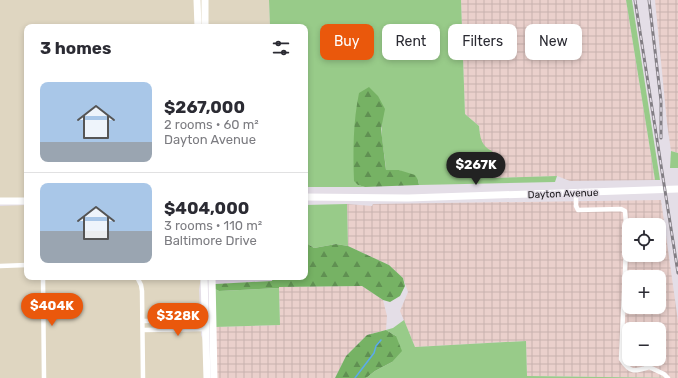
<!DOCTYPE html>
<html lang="en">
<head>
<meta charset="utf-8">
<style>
	body { margin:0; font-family:Rubik,sans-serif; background:#f7f7f7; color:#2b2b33; height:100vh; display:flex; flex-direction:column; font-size:15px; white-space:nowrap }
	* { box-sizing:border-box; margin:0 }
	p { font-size:13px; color:#7c7c81 }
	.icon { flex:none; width:22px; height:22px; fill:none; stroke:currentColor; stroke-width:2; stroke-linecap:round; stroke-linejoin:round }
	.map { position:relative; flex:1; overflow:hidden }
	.drawer { position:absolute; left:24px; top:24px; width:284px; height:256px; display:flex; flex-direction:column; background:#fff; border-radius:8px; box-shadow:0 2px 6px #0003 }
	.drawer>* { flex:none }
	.banner { position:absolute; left:320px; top:24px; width:298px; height:36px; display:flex; gap:8px }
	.buttons { position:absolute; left:622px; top:218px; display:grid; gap:8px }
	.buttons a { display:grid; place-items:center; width:44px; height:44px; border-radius:8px; background:#fff; box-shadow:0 2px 6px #0003; font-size:20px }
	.price { position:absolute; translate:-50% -34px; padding:0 9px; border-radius:14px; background:#ea580c; color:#fff; font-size:13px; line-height:26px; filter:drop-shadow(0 1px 2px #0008) }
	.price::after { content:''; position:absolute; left:50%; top:24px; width:12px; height:9px; margin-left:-6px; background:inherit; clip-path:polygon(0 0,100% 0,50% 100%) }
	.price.active { background:#222; color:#fff }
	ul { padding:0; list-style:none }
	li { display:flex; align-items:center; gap:12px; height:100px; padding:0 16px }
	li+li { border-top:1px solid #e1e1e2 }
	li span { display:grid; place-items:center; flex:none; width:112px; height:80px; border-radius:8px; color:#555 }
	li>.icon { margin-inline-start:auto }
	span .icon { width:48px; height:48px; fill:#fffc; stroke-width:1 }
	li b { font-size:17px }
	h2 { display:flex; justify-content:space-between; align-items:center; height:48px; padding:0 16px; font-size:17px }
	.pill { padding:0 14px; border-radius:8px; background:#fff; box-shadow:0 2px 6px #0003; font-size:14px; line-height:36px }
	.pill.active { background:#ea580c; color:#fff }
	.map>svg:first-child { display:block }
	.commercial { fill:#dfd6c1 }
	.industrial { fill:url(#industrial-grid); fill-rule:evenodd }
	.built { fill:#dbd1e0 }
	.green { fill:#98cb89 }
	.forest { fill:url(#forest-firs) }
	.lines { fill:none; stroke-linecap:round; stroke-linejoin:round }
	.stream { stroke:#5baaed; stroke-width:1.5 }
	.minor { stroke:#fff; stroke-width:4.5 }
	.secondary { stroke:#fff; stroke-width:7 }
	.rail-casing { stroke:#827e84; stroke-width:3 }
	.rail { stroke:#e4dee7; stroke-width:1.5; stroke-dasharray:4.5; stroke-linecap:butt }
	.labels { text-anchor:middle; stroke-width:3; stroke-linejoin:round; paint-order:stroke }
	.street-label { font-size:10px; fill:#1a181b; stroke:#e4dee7 }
</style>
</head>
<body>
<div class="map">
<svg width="678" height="378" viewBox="0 0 678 378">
	<defs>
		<pattern id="industrial-grid" width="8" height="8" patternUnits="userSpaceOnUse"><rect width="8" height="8" fill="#ead0cc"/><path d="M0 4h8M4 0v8" fill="none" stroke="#c8b2af"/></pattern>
		<pattern id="forest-firs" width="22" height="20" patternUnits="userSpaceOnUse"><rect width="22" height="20" fill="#76b264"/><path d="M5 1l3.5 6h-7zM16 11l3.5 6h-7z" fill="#609052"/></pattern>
	</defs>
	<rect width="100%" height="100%" fill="#e4dee7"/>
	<!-- commercial -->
	<g class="commercial">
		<polygon points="0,0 269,0 270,27 27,27 27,198 0,198"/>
		<polygon points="27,205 27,277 201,277 199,290 201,335 203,340 204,378 0,378 0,206"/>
	</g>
	<!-- industrial -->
	<g class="industrial">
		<polygon points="461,0 626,0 655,180 570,181 557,176 493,178 492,152 486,148 480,140 479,126 465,114"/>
		<polygon points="655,0 678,0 678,153 671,151 667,123"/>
		<path d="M661,200L678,321V378L527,376L526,341L415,347L400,311L408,292L403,278L389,265L348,246L347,204L372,206L373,204ZM629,225H659V255H629ZM629,277H659V307H629ZM629,329H659V359H629Z"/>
		<polygon points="362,286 383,300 387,316 386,330 367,335 346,356 335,378 216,378 215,327 280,325 279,287"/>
	</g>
	<!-- built -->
	<polygon class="built" points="215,277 273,277 273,281 215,284"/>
	<!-- green -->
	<g class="green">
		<path d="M269,0H461L465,114L479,126C480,137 481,146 492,151L493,178L557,176L555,182L419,185L418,180L399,170H386C385,154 380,137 382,121L358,185L365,187H305V27H270Z"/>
		<polygon points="626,0 632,0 660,180 655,180"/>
		<polygon points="671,151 678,153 678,168 670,168"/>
		<path d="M347,204L348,246L336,244L314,248L308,244C307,231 305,218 305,205Z"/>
		<polygon points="279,288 280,325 215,327 215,289 219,291"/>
		<polygon points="404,320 415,347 526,341 527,376 678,378 366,378 375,371 392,362 396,336 386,330 393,328"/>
	</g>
	<!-- forest -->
	<g class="forest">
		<path d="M369,87L378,96L385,109L381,129L386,170H399L415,175L418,180L419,185L365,187L358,185L354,181C353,151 353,122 359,93Z"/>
		<polygon points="305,224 307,231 308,244 314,248 336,244 348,246 389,265 403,278 405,286 400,296 390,302 383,300 362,286 279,287 279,288 219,291 215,289 215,284 272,281 273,277 305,277"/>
		<polygon points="386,330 396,336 402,351 392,362 375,371 366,378 335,378 346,356 367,335"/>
	</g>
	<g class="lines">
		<!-- stream -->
		<polyline class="stream" points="355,378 374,353 376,346 381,340"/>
		<!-- minor -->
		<g class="minor">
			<path d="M576,193V206L578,210L621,209L625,211L626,224V248L621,359C630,373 634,372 649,367L664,374L668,378"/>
			<polyline points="0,266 27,265"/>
			<polyline points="43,277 44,378"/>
			<polyline points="137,277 141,285 142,291 143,378"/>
			<polyline points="143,321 207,320"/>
			<polyline points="143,330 207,329"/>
		</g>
		<!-- secondary -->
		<g class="secondary">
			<polyline points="197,0 198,27"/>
			<polyline points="205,0 205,27"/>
			<polyline points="305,197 408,198 678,189"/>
			<polyline points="0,201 27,201"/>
			<polyline points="204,277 207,378"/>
			<polyline points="212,277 214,378"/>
		</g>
		<!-- rail casing -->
		<g class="rail-casing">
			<g id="rail">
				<polyline points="635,0 678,273"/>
				<polyline points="649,0 661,101 661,138"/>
			</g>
		</g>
		<!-- rail -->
		<use href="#rail" class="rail"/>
	</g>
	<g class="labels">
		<!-- street labels -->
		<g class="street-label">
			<text transform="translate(563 193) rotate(-2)" y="4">Dayton Avenue</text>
		</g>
	</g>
</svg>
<div class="buttons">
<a><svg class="icon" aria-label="locate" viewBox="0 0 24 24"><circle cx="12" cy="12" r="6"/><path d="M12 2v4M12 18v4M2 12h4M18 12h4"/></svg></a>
<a>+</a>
<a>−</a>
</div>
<b class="price active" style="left:476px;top:186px">$267K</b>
<b class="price" style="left:52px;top:327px">$404K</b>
<b class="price" style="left:178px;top:337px">$328K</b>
<div class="banner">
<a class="pill active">Buy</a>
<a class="pill">Rent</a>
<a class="pill">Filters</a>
<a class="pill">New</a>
</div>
<section class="drawer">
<h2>3 homes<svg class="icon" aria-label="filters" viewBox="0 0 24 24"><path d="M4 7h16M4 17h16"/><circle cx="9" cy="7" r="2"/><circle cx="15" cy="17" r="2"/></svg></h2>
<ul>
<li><span style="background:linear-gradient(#a9c7e8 75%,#9aa5b1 0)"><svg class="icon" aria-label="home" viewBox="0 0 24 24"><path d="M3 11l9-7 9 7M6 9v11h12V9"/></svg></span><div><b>$267,000</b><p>2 rooms · 60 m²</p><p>Dayton Avenue</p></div></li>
<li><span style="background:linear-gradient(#a9c7e8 60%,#9aa5b1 0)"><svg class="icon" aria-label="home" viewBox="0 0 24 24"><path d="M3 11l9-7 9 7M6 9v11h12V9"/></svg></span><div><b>$404,000</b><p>3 rooms · 110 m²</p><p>Baltimore Drive</p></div></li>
</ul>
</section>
</div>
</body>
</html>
